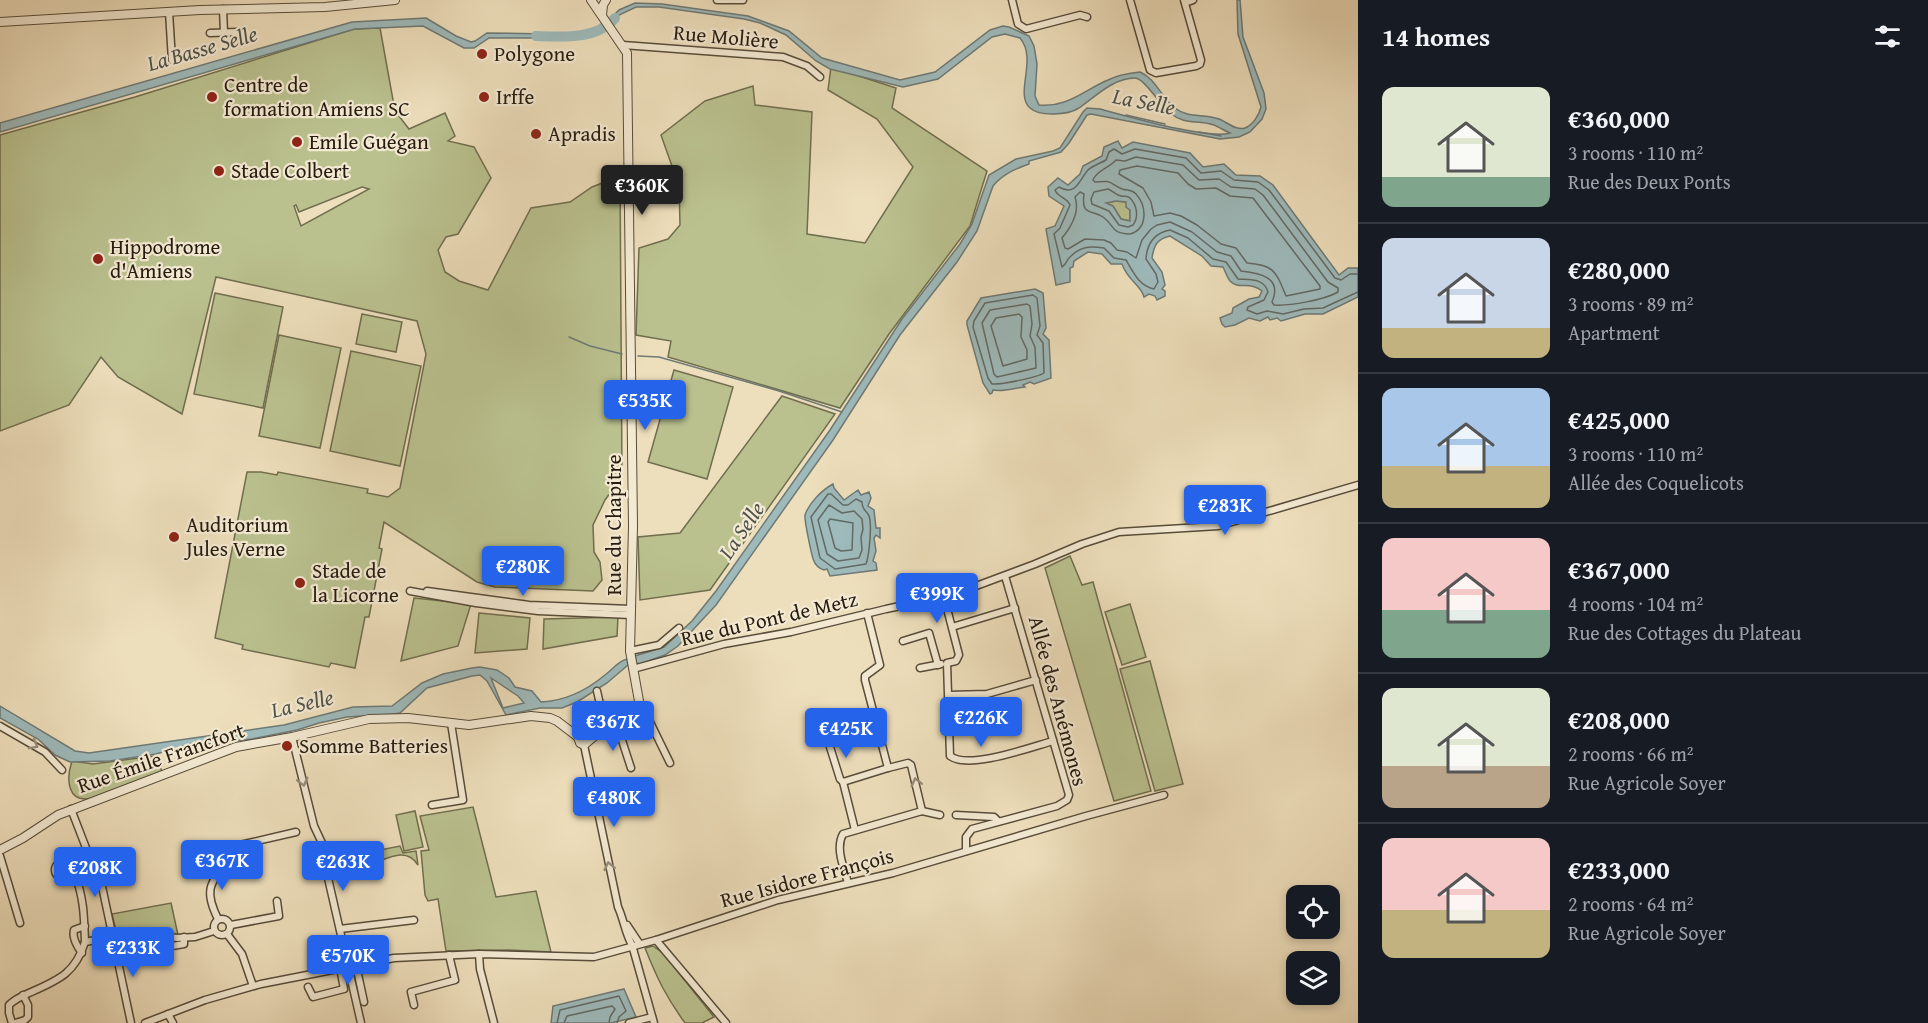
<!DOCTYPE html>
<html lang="en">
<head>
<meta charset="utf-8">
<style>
	body { margin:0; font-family:"Gentium Book Plus",serif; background:#242831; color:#f1f3f6; height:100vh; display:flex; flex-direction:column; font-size:22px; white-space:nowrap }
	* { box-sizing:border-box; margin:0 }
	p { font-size:20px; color:#9ea1a6 }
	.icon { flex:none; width:33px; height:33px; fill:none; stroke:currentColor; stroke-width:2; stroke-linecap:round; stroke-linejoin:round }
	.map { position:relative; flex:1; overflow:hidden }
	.sheet { display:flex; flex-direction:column; background:#171b24; width:570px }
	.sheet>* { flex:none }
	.tools { position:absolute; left:1286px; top:885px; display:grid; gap:12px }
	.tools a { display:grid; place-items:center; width:54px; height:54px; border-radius:12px; background:#171b24; box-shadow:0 3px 9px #0003; font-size:30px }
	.price { position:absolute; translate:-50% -51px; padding:0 14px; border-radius:6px; background:#2563eb; color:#fff; font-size:20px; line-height:39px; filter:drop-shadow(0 2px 3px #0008) }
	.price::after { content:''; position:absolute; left:50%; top:36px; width:18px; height:14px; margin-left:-9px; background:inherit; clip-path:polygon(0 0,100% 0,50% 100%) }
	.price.selected { background:#222; color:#fff }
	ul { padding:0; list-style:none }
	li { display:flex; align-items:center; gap:18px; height:150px; padding:0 24px }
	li+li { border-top:2px solid #363941 }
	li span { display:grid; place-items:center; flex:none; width:168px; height:120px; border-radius:12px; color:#555 }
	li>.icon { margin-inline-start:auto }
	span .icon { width:72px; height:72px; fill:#fffc; stroke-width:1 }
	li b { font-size:26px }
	h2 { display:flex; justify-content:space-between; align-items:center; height:72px; padding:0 24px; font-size:26px }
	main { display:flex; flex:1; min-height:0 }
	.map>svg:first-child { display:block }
	.green { fill:#bac18f; stroke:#706e4f; stroke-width:1.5; fill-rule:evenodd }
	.water { fill:#9ebabb; stroke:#6e7a76; stroke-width:1.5; fill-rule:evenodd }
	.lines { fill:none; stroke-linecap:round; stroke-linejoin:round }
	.shore { stroke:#626a65; stroke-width:1.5 }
	.stream { stroke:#6e7a76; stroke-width:1.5 }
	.river { stroke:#9ebabb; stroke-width:10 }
	.minor-casing { stroke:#574c3a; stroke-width:9 }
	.tertiary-casing { stroke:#574c3a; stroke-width:10 }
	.minor { stroke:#f4ead3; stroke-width:6 }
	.tertiary { stroke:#f4ead3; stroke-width:8 }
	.oneway { stroke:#978d7b }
	.poi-dot { fill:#8f2418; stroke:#f4ead3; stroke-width:2 }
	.labels { text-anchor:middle; stroke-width:4.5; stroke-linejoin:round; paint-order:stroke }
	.street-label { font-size:21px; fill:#251b0f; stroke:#f4ead3 }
	.poi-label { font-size:21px; fill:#251b0f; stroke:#f4ead3; text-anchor:start }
	.water-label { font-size:22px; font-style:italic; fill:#4f534b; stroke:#f4ead3 }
</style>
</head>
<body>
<main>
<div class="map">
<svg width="1358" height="1023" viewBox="0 0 1358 1023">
	<rect width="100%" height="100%" fill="#eedfbc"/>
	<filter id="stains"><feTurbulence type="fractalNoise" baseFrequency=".00333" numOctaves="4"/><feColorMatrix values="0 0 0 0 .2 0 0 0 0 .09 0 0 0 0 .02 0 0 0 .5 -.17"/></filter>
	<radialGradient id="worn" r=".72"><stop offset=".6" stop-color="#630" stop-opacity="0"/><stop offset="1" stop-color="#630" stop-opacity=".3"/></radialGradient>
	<!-- green -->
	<g class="green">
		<path d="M380,28L395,111L409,129L445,113L455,136L448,141L474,147L491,178L458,234L446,237L438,250L445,272L459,281L488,290L531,208L570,202L592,187L620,176L622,477L605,500L593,525L594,552L600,562L602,580L593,591L495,587L477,582L384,522L379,548L382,549L369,617H365L355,668L331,663L329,667L242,649L243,645L215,638L247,472H261L277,475L278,472L368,489L367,493L388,497L400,488L426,354L417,321L216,277L182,414L118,377L101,357L69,405L0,431V135L135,97L354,29ZM362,187L369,189L301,226L294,206L296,205L299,212Z"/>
		<polygon points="831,67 896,88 892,108 987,171 970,226 889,334 840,408 668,357 671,341 636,335 639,248 668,239 680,225 679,186 661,135 705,101 753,86 755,105 812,112 807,234 865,243 913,167 877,119 828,90"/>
		<polygon points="1116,201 1126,202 1130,210 1130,221 1121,219 1113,206 1106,203"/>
		<polygon points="215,293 283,307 263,408 194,394"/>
		<polygon points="362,314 402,322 396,352 356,344"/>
		<polygon points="279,335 341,348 320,448 259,436"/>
		<polygon points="351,351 421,366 400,466 330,451"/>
		<polygon points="674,370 733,387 707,479 648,462"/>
		<polygon points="782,396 835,414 710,590 640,600 638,537 680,533"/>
		<polygon points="1070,556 1082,585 1093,582 1151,791 1114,801 1045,568"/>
		<polygon points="414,598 471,604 458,646 401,661"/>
		<polygon points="1130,604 1146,657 1122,665 1105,612"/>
		<polygon points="479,613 530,618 527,649 475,653"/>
		<polygon points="618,617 617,636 543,649 544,619"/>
		<polygon points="1150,661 1183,784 1155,791 1120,669"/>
		<path d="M154,756L162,771L92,798C67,804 66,779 72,761L93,764Z"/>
		<polygon points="473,807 496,897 536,891 551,952 509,950 446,951 438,899 428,901 425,895 421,851 429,850 420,816"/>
		<polygon points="415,811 423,847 404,851 396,815"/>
		<path d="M400,846L403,853L416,851L418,865C406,846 387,859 372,864C368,866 361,865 357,865L354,855Z"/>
		<polygon points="171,903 178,935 161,934 141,929 120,933 116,931 112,914"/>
		<path d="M653,946L663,953L714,1017L702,1023H685C666,997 657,978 645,948Z"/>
	</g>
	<!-- water -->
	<g class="water">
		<path d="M1237,0H1240L1243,37L1264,93L1266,109L1262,119L1250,132L1239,137L1220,139L1091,114L1087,115L1069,143L1061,152L1029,161V164C1015,169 1003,174 993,186L977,231L957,262L900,335L833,440L716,605L678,646L665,655L637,665L635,656L664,647L692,621L716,591L830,430L902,319L960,244L972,224L989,175L1016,159L1053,151L1060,148L1083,112L1087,108L1100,109C1127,116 1208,140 1230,133C1225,131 1219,127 1214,125C1197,119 1186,126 1170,113C1161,106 1144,78 1135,78C1113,78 1095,97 1079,108C1068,115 1040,117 1030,108C1014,94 1038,59 1020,38L1005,34L992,37L938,79L903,87L830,69L816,61L786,35L760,23L744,19L659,7H636L619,15L611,26L608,21L619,10L635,3L662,4L748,16L789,31L822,58L900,80L935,72L990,30L1003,26L1009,27L1029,36L1034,46L1037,64L1035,96L1039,105C1067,108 1084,90 1108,80C1118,75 1129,73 1140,72C1155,78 1161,97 1175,108C1189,119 1203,113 1219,119C1227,122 1236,131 1245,128C1253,125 1259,115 1261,107L1238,34Z"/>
		<polygon points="426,18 456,36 471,42 475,41 487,33 550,34 550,38 489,38 474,48 464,48 423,26 355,29 0,132 0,123 352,22"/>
		<path d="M1118,141L1122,148L1133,142L1190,153L1203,167L1224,164L1236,175L1260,176L1273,185L1339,275L1348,268H1358V297L1323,314H1305L1281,321L1277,318L1270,320L1268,317L1260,321L1249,318L1235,325L1225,327L1222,324L1220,318L1232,313L1233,308L1249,299L1259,297L1262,291C1251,281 1238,290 1230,281C1227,277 1225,271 1223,267L1211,266L1202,256L1170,236C1157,239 1154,245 1152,258L1162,272L1165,285L1162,289L1165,291V296L1157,300L1155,296L1149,294L1144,297C1141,285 1128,281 1122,264H1111L1102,254L1088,252L1074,261L1073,267L1070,268V282L1056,285L1046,229L1055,226L1064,206L1049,196L1048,187L1058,178L1068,185L1080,174L1083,166L1102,156L1104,147ZM1116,201L1126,202V207L1130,210V221L1121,219L1113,206L1106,203Z"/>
		<path d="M1035,289L1043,293L1046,328L1043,334L1049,340L1051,378L1034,384L1030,382L1023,385L1025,387C1014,388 1004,392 993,390L992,393L990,394L983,383L967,325V321L981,298Z"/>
		<path d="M833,484L834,488L844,500L858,490L861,495L869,492L871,498L868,506L874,510L876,528H880V538L876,535L874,538L876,551L873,561L876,563L877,570L830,576L827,569L824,570C820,569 815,565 814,561C812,558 804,519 805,515C809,503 822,490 833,484Z"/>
		<path d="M627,659L628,665L607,683L577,702L562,708H540L506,715L487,681L480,675L472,676L427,688L400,713L394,714L347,717L319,723L297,730L252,739L207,744V742H198L156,754L110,761L70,762L55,755L38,739L0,718V706L75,751L89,753L284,725L353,707L392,706L422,683L443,674L472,668L480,667L497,670L509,678L515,687L532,691L541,702C564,701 587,690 605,675C613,669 618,661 627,659ZM491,678L518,696L524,703L503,708Z"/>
		<polygon points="624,989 636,1017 611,1023 551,1023 553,1006"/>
	</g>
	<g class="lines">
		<!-- shore -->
		<g class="shore">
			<path d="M1136,157L1183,165L1199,180L1219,179L1231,187L1255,189L1263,195L1328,282L1338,288V292C1324,300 1290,306 1274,305L1272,302C1283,277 1259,273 1241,271L1231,256L1217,252L1192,232L1170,222L1157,225L1151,229L1142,240L1136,258L1127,252L1117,250L1111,243L1104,240L1085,239L1068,249L1065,248L1062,238C1071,227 1080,211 1075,197L1080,192L1084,194C1081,217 1092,209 1103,217C1116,226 1109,233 1130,234C1148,229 1147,206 1136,194C1131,189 1128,191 1122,189C1108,183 1114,180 1095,182L1093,180C1096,171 1109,168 1116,160L1125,161Z"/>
			<path d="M1137,166L1178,173L1188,184L1196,189L1216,188L1230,196L1253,198L1320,286V289L1286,296C1276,272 1275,265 1247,263L1236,248L1221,244L1197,225L1181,216L1170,213L1154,216L1151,202L1143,188L1119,174L1120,170Z"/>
			<path d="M1108,189C1113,191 1116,195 1121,196C1125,197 1127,195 1130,198C1137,205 1139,217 1133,225L1128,227L1119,225L1109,211L1092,204L1091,199L1094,192Z"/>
			<path d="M1358,274H1350L1341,280L1335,278L1269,190L1258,182L1234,180L1221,171L1201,173L1186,158L1135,149L1122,154L1114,149L1109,152L1106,160C1101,163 1092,166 1088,170C1079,180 1076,197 1059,187L1055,190C1057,197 1067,197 1070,205L1060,228L1054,234L1062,267C1067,264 1066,260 1071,256C1081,246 1091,246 1104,248L1114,258L1126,260C1133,272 1139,286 1154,289L1158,282L1156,274L1146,259C1147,243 1154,233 1170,230L1188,238L1213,259L1226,262L1238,279C1250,280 1264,278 1268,292L1264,300L1248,307L1247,310L1257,314L1267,311L1283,314L1304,309L1323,308L1358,292"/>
			<path d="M1033,295L1037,298L1040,326L1037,335L1043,343L1044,373C1038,377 1001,385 992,384L988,378L973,327L974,321L985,303Z"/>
			<polygon points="1027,304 1030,306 1032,324 1030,336 1035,347 1036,368 997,377 994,374 982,323 990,310"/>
			<polygon points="1019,314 1022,317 1021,337 1027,350 1027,359 1003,366 991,326 996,318"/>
			<path d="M828,494H831L843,505H848L856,499L862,502C862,510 865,509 868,514C873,521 869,556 866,564L835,569L820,558L811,517Z"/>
			<polygon points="829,505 842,513 854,511 862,519 863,529 861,537 862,550 859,558 838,561 827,554 818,520"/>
			<polygon points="830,519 853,523 852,550 841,551 835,548 828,522"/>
			<polyline points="557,1023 560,1010 619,996 626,1011 619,1017 617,1023"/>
			<polyline points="564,1023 567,1016 612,1006 615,1009 610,1017 609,1023"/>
		</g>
		<!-- stream -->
		<g class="stream">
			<polyline points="1126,115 1165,124"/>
			<polyline points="1199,132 1221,136"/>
			<polyline points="569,337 590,346 622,354"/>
			<polyline points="638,356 659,357 779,391 842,412"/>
		</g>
		<!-- river -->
		<path class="river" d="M536,36C561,37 597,40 615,18"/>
		<!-- minor casing -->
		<g class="minor-casing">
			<g id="minor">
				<polyline points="717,0 743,0"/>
				<polyline points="1012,0 1018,24 1026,29 1080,15 1087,17"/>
				<polyline points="1130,0 1150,70 1156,73 1196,66 1200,64 1201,60 1184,0"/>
				<polyline points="1185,3 1193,0"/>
				<polyline points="223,9 224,33"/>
				<polyline points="169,12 172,60"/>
				<polyline points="210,33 237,32"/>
				<polyline points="623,45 783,57 807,66 820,77"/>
				<polyline points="410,591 476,603 538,611 631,615"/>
				<polyline points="427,591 529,605 631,609"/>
				<path d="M944,597L959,655L956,661L947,663L950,756C969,770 1031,747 1053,741"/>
				<polyline points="952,627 1015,608"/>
				<polyline points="903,641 929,633 938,665"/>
				<polyline points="630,651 659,645 679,628"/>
				<polyline points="920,668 941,664"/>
				<polyline points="633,669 724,644 791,632 886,609 952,595 1035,564 1082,544 1119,532 1218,526 1358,485"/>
				<polyline points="597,691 606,731"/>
				<polyline points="949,695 987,694 1036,680"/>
				<polyline points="638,710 649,720 670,763"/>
				<polyline points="0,726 45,752 62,770"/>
				<polyline points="618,728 631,768"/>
				<polyline points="292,737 314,826 329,858 328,878 361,1023"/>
				<path d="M584,745L618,907C624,920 625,933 632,945L654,1023"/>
				<polyline points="830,747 840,779 843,782"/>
				<polyline points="432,805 463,800 451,723"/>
				<polyline points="71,809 93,866 100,877 131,1023"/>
				<polyline points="922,811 940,815"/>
				<polyline points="956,815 994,817 998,821"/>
				<polyline points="855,830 843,782 888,768 865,680 865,676 880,665 867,613"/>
				<circle cx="233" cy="857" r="8"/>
				<polyline points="237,850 240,845 296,832"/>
				<polyline points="966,851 966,837 972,829 1057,806 1067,800 1069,795 1005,576"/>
				<polyline points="0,856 20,923"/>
				<circle cx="63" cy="870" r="8"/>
				<path d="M71,873L75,874C84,900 84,915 85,942"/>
				<path d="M848,883C844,868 835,848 843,834L922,811L911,765L908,763L888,768"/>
				<circle cx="222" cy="927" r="8"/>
				<path d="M218,919C205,893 208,884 227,862"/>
				<polyline points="231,925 279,916 277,901"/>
				<polyline points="627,925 639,943"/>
				<polyline points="340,929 414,920"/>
				<polyline points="143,933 146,949 149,950 184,944 184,937"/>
				<polyline points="227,934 242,954 253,986"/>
				<polyline points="656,940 726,1023"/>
				<path d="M82,953C77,947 72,937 74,930L85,926"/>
				<polyline points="479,954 480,969 494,1023"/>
				<polyline points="356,965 364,1002"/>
				<polyline points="308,987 313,997 344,989 340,968"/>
				<polyline points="414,1005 411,992 455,980 449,955"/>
				<polyline points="168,1014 173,1023"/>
				<path d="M12,1023L9,1013V1005C15,999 22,996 29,993C58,980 75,974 85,942L137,932L177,938L195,937L214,931"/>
				<polyline points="15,1023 25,1020 28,1017 28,1005 23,995"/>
				<polyline points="145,1023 205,1000 261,984 394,958 479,954 594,957 656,940 778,900 893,873 1086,816 1164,795"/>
				<polyline points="629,1023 652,1017"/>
			</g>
		</g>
		<!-- tertiary casing -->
		<g class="tertiary-casing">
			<g id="tertiary">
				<polyline points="602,15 603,5 606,0"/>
				<polyline points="0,22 200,10 325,7 395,0"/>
				<polyline points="578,737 583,733 597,734 625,724 636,714 639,701 630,651 633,526 627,53 591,0"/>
				<polyline points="578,737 580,743 584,745 597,734"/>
				<polyline points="0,850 23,838 58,815 236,747 292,737 369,719 408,718 469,725 531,716 550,718 557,721 578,737"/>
			</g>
		</g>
		<!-- minor -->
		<use href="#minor" class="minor"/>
		<!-- tertiary -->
		<use href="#tertiary" class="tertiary"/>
	</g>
	<!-- one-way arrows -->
	<defs><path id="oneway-chevron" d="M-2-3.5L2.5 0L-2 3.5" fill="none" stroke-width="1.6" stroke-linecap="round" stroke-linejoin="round" transform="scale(1.5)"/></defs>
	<g class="oneway">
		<use href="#oneway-chevron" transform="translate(34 745) rotate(29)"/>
		<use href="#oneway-chevron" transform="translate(303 782) rotate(76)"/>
		<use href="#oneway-chevron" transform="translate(916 782) rotate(-104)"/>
		<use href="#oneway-chevron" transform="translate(609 866) rotate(-102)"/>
	</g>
	<!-- markers -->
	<g class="poi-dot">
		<circle cx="482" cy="54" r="6"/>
		<circle cx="212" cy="97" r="6"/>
		<circle cx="484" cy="97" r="6"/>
		<circle cx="536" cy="134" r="6"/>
		<circle cx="297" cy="142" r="6"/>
		<circle cx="219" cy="171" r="6"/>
		<circle cx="98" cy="259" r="6"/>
		<circle cx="174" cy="537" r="6"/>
		<circle cx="300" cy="583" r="6"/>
		<circle cx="287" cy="746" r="6"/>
	</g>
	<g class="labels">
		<!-- street labels -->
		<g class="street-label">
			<text transform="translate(726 37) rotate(5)" y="7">Rue Molière</text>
			<text transform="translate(614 525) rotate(-90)" y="7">Rue du Chapitre</text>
			<text transform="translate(769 619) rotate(-13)" y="7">Rue du Pont de Metz</text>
			<text transform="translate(1058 701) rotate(75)" y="7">Allée des Anémones</text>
			<text transform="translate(161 758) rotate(-19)" y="7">Rue Émile Francfort</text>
			<text transform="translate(807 878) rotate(-15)" y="7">Rue Isidore François</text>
		</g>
		<!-- poi labels -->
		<g class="poi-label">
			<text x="494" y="61">Polygone</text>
			<text x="224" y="92">Centre de<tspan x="224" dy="24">formation Amiens SC</tspan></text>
			<text x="496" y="104">Irffe</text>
			<text x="548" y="141">Apradis</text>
			<text x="309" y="149">Emile Guégan</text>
			<text x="231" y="178">Stade Colbert</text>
			<text x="110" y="254">Hippodrome<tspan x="110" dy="24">d'Amiens</tspan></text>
			<text x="186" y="532">Auditorium<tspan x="186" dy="24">Jules Verne</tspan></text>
			<text x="312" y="578">Stade de<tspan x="312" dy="24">la Licorne</tspan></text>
			<text x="299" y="753">Somme Batteries</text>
		</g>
		<!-- water labels -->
		<g class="water-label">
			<text transform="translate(202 48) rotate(-16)" y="8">La Basse Selle</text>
			<text transform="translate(1144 101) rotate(11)" y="8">La Selle</text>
			<text transform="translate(741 530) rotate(-56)" y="8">La Selle</text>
			<text transform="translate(302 703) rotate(-13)" y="8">La Selle</text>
		</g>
	</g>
	<rect width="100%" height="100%" filter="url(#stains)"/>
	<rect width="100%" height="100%" fill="url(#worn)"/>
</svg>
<div class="tools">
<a><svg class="icon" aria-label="locate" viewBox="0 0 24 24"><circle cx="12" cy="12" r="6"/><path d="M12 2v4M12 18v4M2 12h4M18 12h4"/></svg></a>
<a><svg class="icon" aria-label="layers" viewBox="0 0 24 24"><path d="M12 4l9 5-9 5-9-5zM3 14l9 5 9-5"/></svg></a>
</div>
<b class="price selected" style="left:642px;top:216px">€360K</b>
<b class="price" style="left:645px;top:431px">€535K</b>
<b class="price" style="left:1225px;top:536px">€283K</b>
<b class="price" style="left:523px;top:597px">€280K</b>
<b class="price" style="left:937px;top:624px">€399K</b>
<b class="price" style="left:981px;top:748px">€226K</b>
<b class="price" style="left:613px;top:752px">€367K</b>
<b class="price" style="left:846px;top:759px">€425K</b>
<b class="price" style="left:614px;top:828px">€480K</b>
<b class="price" style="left:222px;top:891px">€367K</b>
<b class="price" style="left:343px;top:892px">€263K</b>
<b class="price" style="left:95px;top:898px">€208K</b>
<b class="price" style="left:133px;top:978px">€233K</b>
<b class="price" style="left:348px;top:986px">€570K</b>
</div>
<section class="sheet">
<h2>14 homes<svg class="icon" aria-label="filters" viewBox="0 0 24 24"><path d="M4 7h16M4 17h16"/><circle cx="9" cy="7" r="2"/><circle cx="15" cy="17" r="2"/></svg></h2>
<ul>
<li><span style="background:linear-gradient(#dfe7d0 75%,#7fa58c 0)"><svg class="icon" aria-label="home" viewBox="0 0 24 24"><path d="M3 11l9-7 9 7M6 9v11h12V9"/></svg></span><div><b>€360,000</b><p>3 rooms · 110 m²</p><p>Rue des Deux Ponts</p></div></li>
<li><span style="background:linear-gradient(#c9d6e8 75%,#c2b280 0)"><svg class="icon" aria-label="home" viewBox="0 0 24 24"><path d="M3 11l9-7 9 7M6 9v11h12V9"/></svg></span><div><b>€280,000</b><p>3 rooms · 89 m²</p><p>Apartment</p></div></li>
<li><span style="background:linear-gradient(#a9c7e8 65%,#c2b280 0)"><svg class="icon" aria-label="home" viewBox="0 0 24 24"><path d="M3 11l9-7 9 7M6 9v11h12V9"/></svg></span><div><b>€425,000</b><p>3 rooms · 110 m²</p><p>Allée des Coquelicots</p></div></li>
<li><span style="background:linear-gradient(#f6c9c9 60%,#7fa58c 0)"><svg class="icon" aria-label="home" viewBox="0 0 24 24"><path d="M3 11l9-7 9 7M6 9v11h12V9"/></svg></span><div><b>€367,000</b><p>4 rooms · 104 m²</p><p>Rue des Cottages du Plateau</p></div></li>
<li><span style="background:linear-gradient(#dfe7d0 65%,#b9a48a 0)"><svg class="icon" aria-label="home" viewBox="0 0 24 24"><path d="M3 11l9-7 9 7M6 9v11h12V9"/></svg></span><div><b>€208,000</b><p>2 rooms · 66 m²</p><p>Rue Agricole Soyer</p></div></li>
<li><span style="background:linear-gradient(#f6c9c9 60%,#c2b280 0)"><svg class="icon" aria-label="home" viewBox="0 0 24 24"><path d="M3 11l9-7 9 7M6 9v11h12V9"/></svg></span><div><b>€233,000</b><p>2 rooms · 64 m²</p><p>Rue Agricole Soyer</p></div></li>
</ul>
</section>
</main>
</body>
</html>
